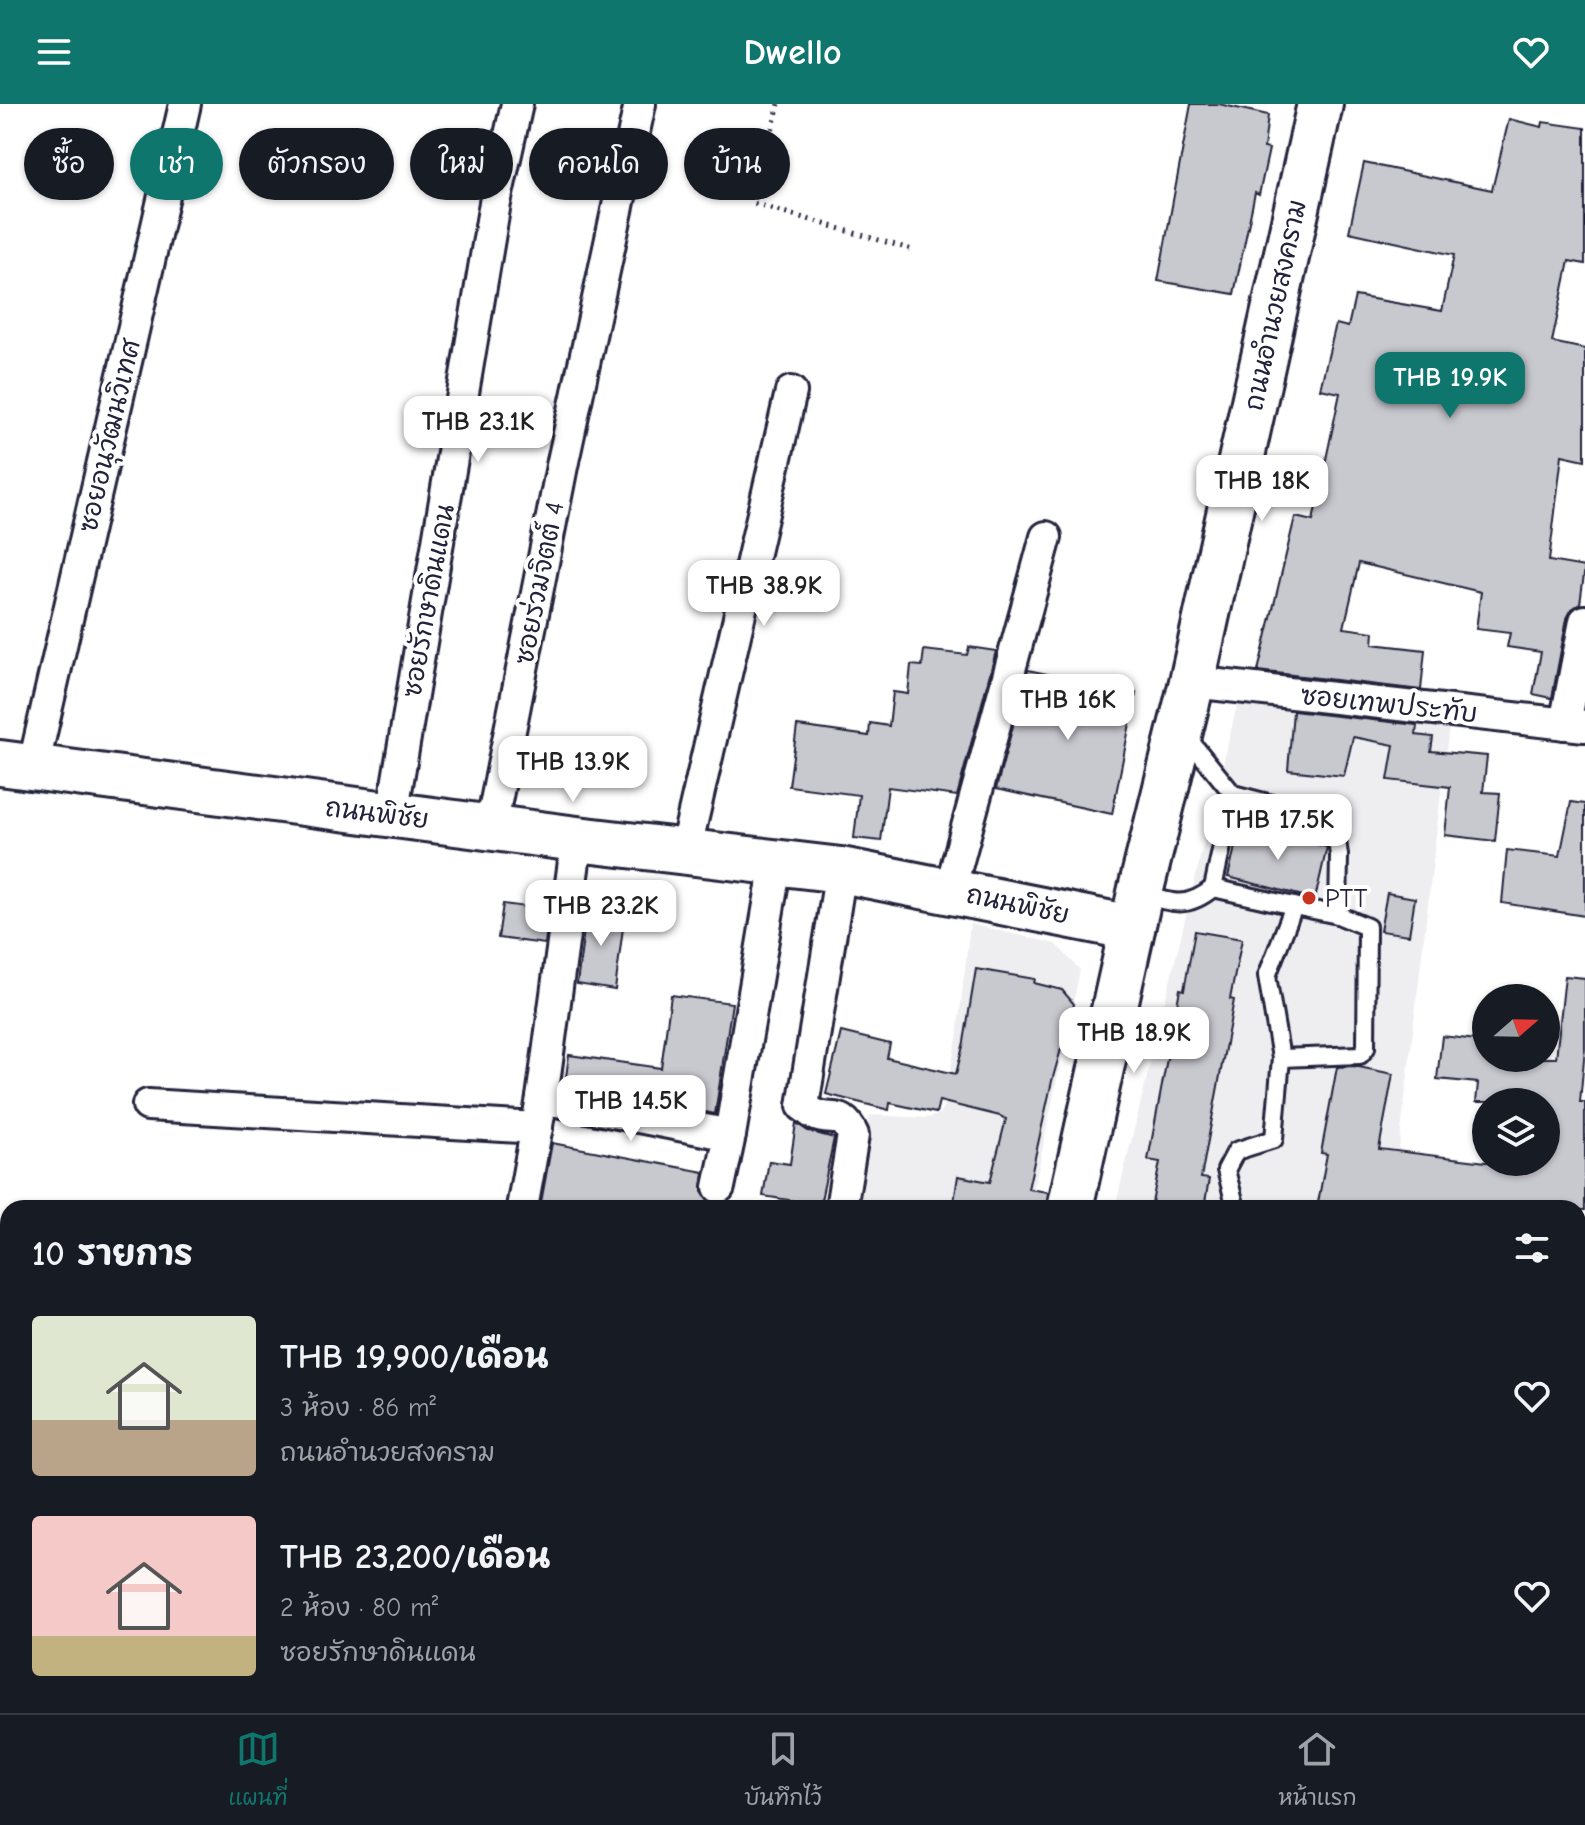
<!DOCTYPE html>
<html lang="th">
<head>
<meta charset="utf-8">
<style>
	body { margin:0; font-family:"Comic Neue","Playpen Sans Thai",sans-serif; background:#20242c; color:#f1f3f6; height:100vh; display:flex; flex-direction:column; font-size:30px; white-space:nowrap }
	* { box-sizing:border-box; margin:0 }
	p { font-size:26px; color:#9ea1a6 }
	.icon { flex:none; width:44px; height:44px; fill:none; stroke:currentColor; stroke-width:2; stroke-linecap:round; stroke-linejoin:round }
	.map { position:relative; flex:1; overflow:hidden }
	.sheet { position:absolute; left:0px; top:1096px; width:1586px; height:514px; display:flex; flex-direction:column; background:#171b24; border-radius:24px 24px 0 0; box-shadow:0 2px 6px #0004 }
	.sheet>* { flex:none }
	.hud { position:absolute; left:24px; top:24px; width:800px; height:72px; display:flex; gap:16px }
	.needle { width:52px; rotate:70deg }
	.buttons { position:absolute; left:1472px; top:880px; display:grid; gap:16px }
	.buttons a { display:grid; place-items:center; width:88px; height:88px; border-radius:50%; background:#171b24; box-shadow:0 2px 6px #0004; font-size:40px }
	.price { position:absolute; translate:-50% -68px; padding:0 18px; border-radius:16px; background:#fff; color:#222; font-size:26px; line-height:52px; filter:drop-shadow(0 2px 4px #0008) }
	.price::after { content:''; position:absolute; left:50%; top:48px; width:24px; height:18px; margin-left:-12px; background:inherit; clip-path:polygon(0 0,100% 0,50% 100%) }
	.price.current { background:#0f766e; color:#fff }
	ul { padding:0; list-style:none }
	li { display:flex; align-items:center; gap:24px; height:200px; padding:0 32px }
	li span { display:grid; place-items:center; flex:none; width:224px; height:160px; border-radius:8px; color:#555 }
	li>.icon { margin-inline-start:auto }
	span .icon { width:96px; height:96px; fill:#fffc; stroke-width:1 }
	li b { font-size:34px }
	h2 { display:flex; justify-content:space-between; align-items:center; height:96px; padding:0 32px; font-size:34px }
	.pill { padding:0 28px; border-radius:36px; background:#171b24; box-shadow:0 2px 6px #0004; font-size:28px; line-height:72px }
	.pill.current { background:#0f766e; color:#fff }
	header { display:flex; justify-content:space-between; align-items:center; height:104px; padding:0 32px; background:#0f766e; color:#fff; font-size:36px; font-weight:800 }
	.tab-bar { display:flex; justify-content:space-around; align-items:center; height:112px; border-top:2px solid #363941; background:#171b24; font-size:22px; color:#9ea1a6 }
	.tab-bar a { display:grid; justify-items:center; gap:4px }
	.tab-bar .current { color:#0f766e }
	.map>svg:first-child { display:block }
	.built { fill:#eeeef1 }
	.building { fill:#c8c8cf; stroke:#22223b; stroke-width:2 }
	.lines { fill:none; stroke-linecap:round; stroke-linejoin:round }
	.lane-casing { stroke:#22223b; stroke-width:22 }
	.street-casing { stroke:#22223b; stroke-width:36 }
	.secondary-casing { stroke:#22223b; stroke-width:50 }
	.path { stroke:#22223b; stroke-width:5; stroke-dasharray:2 6; stroke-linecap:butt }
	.lane { stroke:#fff; stroke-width:16 }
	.street { stroke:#fff; stroke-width:30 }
	.secondary { stroke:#fff; stroke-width:44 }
	.poi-dot { fill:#c8321e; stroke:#fff; stroke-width:3 }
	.labels { text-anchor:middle; stroke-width:8; stroke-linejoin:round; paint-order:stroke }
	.street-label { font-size:26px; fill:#22223b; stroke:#fff }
	.poi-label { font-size:26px; fill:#22223b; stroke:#fff; text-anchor:start }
</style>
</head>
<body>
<header><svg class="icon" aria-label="menu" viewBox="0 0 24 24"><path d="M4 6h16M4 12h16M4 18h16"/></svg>Dwello<svg class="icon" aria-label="heart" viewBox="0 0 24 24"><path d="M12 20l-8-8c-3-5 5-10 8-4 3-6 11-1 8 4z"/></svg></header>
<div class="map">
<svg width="1585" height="1609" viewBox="0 0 1585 1609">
	<rect width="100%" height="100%" fill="#fff"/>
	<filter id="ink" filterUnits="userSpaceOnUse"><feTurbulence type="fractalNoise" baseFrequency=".0125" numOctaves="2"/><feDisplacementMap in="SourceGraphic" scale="16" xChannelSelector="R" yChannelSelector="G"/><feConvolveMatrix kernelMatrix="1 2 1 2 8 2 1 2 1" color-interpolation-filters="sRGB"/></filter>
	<g filter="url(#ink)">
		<!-- built -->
		<g class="built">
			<polygon points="1244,573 1450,613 1392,1104 1115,1104"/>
			<polygon points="970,820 1056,840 1080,866 1030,1104 854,1104 870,1011 927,1014 938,1011 943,1004 957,934"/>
			<rect x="207" y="1602" width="241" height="7"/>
			<polygon points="993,1602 1269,1602 1268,1609 992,1609"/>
		</g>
		<!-- building -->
		<g class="building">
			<polygon points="1191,0 1219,0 1268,11 1264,44 1269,45 1259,91 1255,89 1234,190 1158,177"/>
			<polygon points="1509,15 1542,23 1543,18 1585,24 1585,160 1569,157 1552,238 1585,245 1585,356 1562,351 1549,457 1585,463 1580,500 1572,505 1567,514 1552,594 1533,590 1541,548 1507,543 1510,529 1476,525 1481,488 1359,459 1344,524 1374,528 1373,540 1425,546 1421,586 1258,567 1295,413 1313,417 1340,289 1320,285 1336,220 1348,223 1355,192 1442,207 1454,151 1349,128 1364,59 1492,86"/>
			<polygon points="969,543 996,547 957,692 888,683 881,737 854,734 859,691 789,682 797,622 869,632 870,619 889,622 893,588 908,590 911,561 922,562 924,546 967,551"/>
			<polygon points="1028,566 1136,589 1112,710 996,685"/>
			<polygon points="1293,607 1417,621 1416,631 1433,633 1431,647 1487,652 1483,688 1500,689 1495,737 1445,731 1450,683 1388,676 1394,641 1353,633 1344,672 1288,666"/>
			<polygon points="1571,698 1585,700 1585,812 1502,799 1507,746 1560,752"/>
			<polygon points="1240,722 1327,743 1315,795 1228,773"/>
			<polygon points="1387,789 1415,794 1409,831 1380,827"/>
			<polygon points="503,800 549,806 545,840 498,834"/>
			<polygon points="587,803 625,808 615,886 577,880"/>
			<polygon points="1195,827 1242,835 1230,895 1234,896 1201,1074 1209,1075 1204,1104 1151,1104 1160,1058 1148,1056 1180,885 1184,886"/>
			<polygon points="976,865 1035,875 1034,879 1062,886 1074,900 1064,946 1061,945 1052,977 1028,1085 1048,1088 1046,1104 953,1104 958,1072 990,1078 1006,1015 1000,1012 939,997 936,1009 890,999 889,1006 826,990 841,928 890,940 887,954 956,970 964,938"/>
			<polygon points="1565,872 1585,874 1585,944 1580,998 1585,998 1585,1106 1317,1104 1327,1050 1321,1049 1337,963 1354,962 1393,970 1379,1045 1486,1058 1546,1058 1546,998 1476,998 1478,979 1437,975 1442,932 1486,937 1486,954 1556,954"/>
			<polygon points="671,891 732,899 715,1010 565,980 569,951 661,964"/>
			<polygon points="796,1019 808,1027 834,1034 820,1101 763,1092 769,1057 790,1060"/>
			<polygon points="552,1039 704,1068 702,1088 711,1098 710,1104 540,1104"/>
		</g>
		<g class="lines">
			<!-- lane casing -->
			<g class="lane-casing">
				<g id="lane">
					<polyline points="1186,632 1233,690 1213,784"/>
					<polyline points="1233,690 1315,711 1335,723 1339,751 1338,811 1367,823 1366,944 1360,951 1281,954"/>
					<path d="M1141,789C1171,799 1186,806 1213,784L1294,802L1267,872L1281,954L1274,1035L1236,1047L1226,1066L1236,1104"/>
					<polyline points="1294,802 1338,811"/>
					<polyline points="1253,1605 1253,1602"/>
					<polyline points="1343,1609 1344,1602"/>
				</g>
			</g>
			<!-- street casing -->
			<g class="street-casing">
				<g id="street">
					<polyline points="1192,578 1585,622"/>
					<polyline points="1565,620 1585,517"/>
					<polyline points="33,664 185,0"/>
					<polyline points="392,711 495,99 517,0"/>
					<polyline points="491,723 562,362 640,0"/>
					<polyline points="685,748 791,288"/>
					<path d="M841,766L803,1002C807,1004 810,1008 814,1010C832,1019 842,1005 853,1031L842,1098"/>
					<polyline points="950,786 1046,433"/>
					<polyline points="542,994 730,1031"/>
					<polyline points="148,1001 537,1024"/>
					<polyline points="719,1083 730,1031 776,759"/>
					<polyline points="522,1104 542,994 577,735"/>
					<polyline points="1585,1536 1585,1523"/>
					<polyline points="467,1609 468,1602"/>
				</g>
			</g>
			<!-- secondary casing -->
			<g class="secondary-casing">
				<g id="secondary">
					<polyline points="0,659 577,735 841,766 1132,824"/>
					<polyline points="1070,1104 1140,789 1192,578 1320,0"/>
					<polyline points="958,1609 959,1602"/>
				</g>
			</g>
			<!-- path -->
			<polyline class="path" points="779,0 753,99 913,146"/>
			<!-- lane -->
			<use href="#lane" class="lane"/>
			<!-- street -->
			<use href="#street" class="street"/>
			<!-- secondary -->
			<use href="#secondary" class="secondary"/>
		</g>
	</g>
	<!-- markers -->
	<circle class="poi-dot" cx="1309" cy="794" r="8"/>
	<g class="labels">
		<!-- street labels -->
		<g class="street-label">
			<text transform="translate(1275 201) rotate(-78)" y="9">ถนนอำนวยสงคราม</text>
			<text transform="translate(109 332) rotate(-77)" y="9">ซอยอนุวัฒนวิเทศ</text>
			<text transform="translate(539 479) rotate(-79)" y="9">ซอยร่วมจิตต์ 4</text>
			<text transform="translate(428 497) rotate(-80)" y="9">ซอยรักษาดินแดน</text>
			<text transform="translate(1389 600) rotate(6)" y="9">ซอยเทพประทับ</text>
			<text transform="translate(377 709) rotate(7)" y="9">ถนนพิชัย</text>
			<text transform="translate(1018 800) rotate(12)" y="9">ถนนพิชัย</text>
		</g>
		<!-- poi labels -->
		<g class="poi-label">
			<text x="1325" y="803">PTT</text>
		</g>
	</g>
</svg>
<div class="buttons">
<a><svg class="needle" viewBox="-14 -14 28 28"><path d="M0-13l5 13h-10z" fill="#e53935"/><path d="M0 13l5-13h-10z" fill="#9ea1a6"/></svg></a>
<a><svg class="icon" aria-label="layers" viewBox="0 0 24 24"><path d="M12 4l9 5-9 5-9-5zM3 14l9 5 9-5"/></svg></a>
</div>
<b class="price current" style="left:1450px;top:316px">THB 19.9K</b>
<b class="price" style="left:478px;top:360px">THB 23.1K</b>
<b class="price" style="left:1262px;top:419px">THB 18K</b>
<b class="price" style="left:764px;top:524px">THB 38.9K</b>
<b class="price" style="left:1068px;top:638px">THB 16K</b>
<b class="price" style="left:573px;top:700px">THB 13.9K</b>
<b class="price" style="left:1278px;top:758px">THB 17.5K</b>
<b class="price" style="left:601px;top:844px">THB 23.2K</b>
<b class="price" style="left:1134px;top:971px">THB 18.9K</b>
<b class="price" style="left:631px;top:1039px">THB 14.5K</b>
<div class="hud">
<a class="pill">ซื้อ</a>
<a class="pill current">เช่า</a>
<a class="pill">ตัวกรอง</a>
<a class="pill">ใหม่</a>
<a class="pill">คอนโด</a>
<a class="pill">บ้าน</a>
</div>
<section class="sheet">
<h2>10 รายการ<svg class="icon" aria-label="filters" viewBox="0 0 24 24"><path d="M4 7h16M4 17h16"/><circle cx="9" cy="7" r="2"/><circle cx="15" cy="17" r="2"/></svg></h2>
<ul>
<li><span style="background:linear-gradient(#dfe7d0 65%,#b9a48a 0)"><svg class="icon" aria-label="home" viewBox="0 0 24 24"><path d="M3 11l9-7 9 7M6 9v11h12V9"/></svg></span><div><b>THB 19,900/เดือน</b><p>3 ห้อง · 86 m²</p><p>ถนนอำนวยสงคราม</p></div><svg class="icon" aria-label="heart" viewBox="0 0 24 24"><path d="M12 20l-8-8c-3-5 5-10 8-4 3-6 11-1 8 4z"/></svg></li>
<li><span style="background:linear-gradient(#f6c9c9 75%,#c2b280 0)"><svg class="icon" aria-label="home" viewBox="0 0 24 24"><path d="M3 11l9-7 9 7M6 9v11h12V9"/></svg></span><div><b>THB 23,200/เดือน</b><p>2 ห้อง · 80 m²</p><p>ซอยรักษาดินแดน</p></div><svg class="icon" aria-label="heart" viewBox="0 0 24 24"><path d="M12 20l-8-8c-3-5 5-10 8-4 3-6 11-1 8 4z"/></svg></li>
</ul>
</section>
</div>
<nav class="tab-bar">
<a class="current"><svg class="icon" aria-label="map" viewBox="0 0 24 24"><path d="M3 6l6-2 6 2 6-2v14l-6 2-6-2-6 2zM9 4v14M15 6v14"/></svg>แผนที่</a>
<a><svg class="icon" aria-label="saved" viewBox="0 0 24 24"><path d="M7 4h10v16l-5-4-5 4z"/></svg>บันทึกไว้</a>
<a><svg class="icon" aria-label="home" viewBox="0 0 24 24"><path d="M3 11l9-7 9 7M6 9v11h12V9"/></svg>หน้าแรก</a>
</nav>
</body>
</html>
